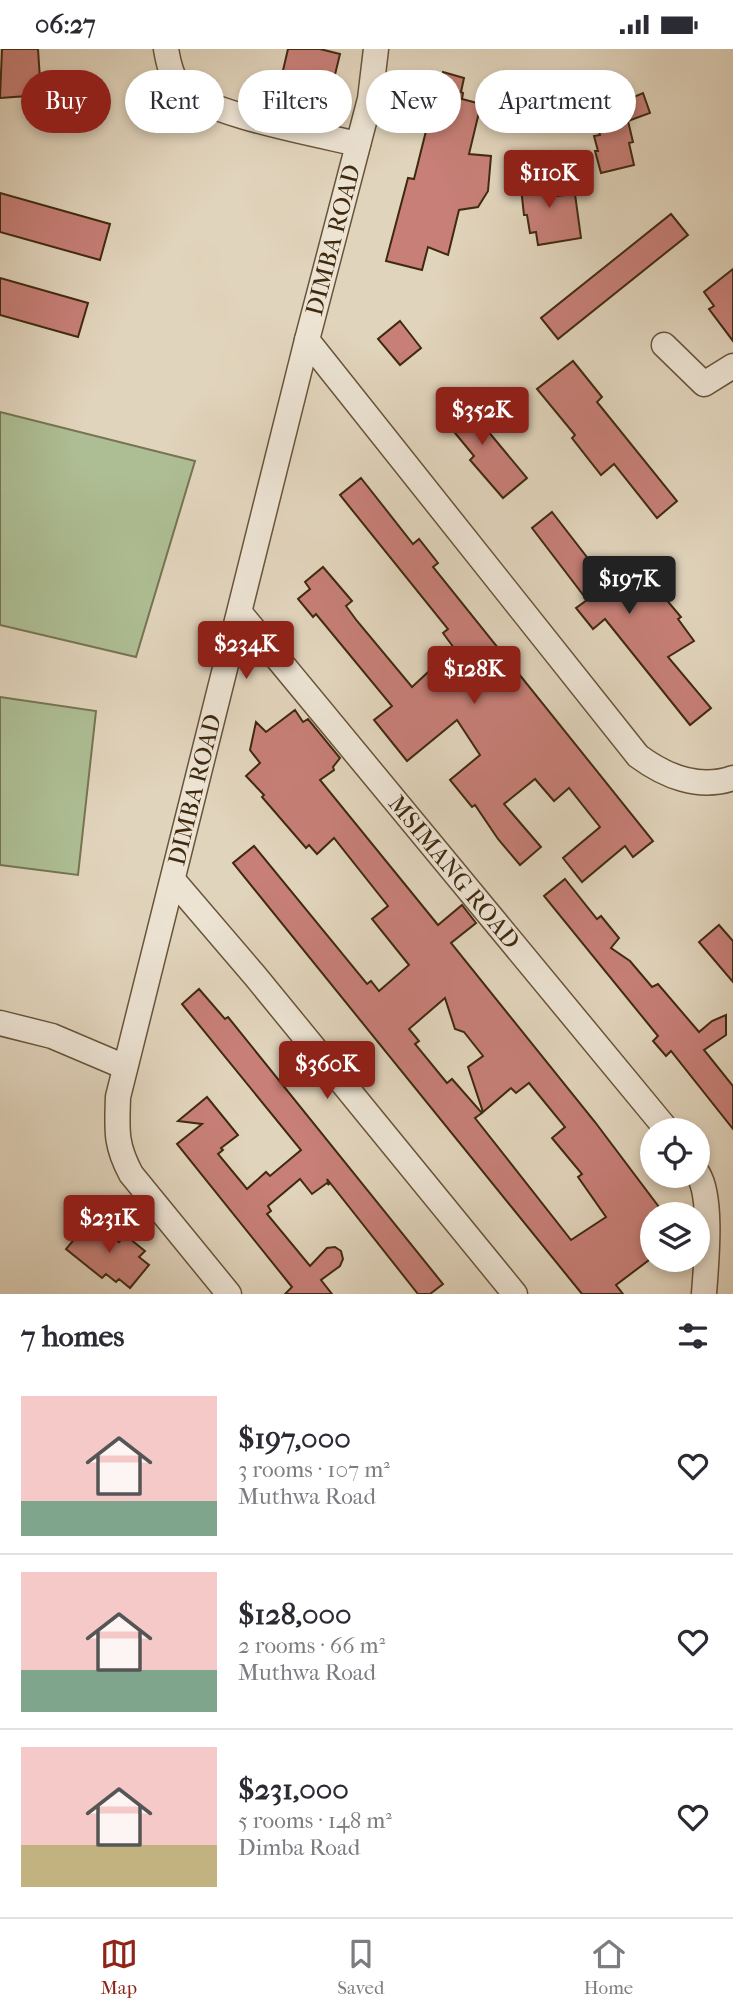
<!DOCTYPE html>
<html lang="en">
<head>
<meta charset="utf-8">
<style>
	body { margin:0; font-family:"IM FELL French Canon",serif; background:#f7f7f7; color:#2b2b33; height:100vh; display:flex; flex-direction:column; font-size:26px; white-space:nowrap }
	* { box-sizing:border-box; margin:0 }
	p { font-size:23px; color:#7c7c81 }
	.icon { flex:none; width:38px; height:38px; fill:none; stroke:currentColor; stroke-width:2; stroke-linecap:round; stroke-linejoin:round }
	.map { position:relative; height:1245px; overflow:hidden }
	.side { display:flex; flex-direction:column; background:#fff; flex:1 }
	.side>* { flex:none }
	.banner { position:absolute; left:21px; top:21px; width:691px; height:63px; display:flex; gap:14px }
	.buttons { position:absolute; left:640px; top:1069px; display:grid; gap:14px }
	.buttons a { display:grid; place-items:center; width:70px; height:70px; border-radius:50%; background:#fff; box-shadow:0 4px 10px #0003; font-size:35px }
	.price { position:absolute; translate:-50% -60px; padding:0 16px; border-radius:7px; background:#8f2418; color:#fff; font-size:23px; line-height:46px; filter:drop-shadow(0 2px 4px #0008) }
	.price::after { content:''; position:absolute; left:50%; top:42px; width:21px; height:16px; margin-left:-10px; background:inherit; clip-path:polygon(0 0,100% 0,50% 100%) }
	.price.on { background:#222; color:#fff }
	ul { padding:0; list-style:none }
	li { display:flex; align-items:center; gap:21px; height:175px; padding:0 21px }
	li+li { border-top:2px solid #e1e1e2 }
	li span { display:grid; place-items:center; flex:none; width:196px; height:140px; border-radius:0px; color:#555 }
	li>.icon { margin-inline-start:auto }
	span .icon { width:84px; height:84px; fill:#fffc; stroke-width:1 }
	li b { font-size:30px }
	h2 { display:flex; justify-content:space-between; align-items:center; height:84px; padding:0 21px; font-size:30px }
	.chip { padding:0 24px; border-radius:32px; background:#fff; box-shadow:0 4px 10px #0003; font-size:24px; line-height:63px }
	.chip.on { background:#8f2418; color:#fff }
	.status { display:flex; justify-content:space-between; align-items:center; height:49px; padding:0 35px; background:#fff; direction:ltr }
	.status svg { height:19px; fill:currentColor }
	.menu { display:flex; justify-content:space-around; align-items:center; height:98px; border-top:2px solid #e1e1e2; background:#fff; font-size:19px; color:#7c7c81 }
	.menu a { display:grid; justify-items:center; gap:4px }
	.menu .on { color:#8f2418 }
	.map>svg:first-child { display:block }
	.green { fill:#aebe94; stroke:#767452; stroke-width:2 }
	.building { fill:#c77f77; stroke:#3f2a0f; stroke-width:2; fill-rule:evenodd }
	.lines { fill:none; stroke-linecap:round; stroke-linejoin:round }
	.street-casing { stroke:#68543a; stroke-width:27 }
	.street { stroke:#ece3d3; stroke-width:24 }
	.labels { text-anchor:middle; stroke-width:7; stroke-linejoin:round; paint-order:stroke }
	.street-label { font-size:24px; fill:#3f2a0f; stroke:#ece3d3 }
</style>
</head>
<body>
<div class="status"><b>06:27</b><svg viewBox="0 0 49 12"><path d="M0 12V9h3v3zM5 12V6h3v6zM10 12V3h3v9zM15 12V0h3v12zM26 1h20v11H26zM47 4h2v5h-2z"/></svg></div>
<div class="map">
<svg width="733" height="1245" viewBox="0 0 733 1245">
	<rect width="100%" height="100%" fill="#e1d4bc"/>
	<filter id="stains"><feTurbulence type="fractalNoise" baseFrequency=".00286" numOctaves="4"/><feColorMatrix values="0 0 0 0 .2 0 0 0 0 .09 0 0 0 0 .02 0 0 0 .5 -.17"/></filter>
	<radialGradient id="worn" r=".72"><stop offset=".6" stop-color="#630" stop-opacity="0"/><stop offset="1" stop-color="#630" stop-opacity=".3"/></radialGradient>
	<!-- green -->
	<g class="green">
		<polygon points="0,363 195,412 136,608 0,576"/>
		<polygon points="0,648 96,662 78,826 0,816"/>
	</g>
	<!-- building -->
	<g class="building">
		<polygon points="2,0 38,0 41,46 0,49"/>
		<polygon points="288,0 320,0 340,5 332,38 304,31 303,35 281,30"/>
		<polygon points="443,23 464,29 461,43 463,44 462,50 481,55 469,105 491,107 488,142 478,158 459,161 448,206 428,198 422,221 386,212 408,129 414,130 437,38 439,38"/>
		<polygon points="643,44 650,64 628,72 633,93 629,94 634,116 601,124 595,102 598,102 594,87 600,86 594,65"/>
		<polygon points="538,121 546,121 553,126 557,147 575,145 581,189 538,196 536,183 530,184 527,166 524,166 520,130 528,128"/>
		<polygon points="0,144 110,175 100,211 0,183"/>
		<polygon points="671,165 688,186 558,290 541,269"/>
		<polygon points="733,220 733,292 709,260 714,257 704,243"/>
		<polygon points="0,229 88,254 78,288 0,266"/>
		<polygon points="400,272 421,299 400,316 378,290"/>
		<polygon points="573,312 602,348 597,353 677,452 657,469 614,415 601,426 572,389 575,386 537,340"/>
		<polygon points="457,345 527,429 503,449 470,411 474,407 437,362"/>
		<polygon points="361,429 413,495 419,490 438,514 433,518 653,792 633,808 625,797 582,833 563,809 600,778 569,739 554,752 535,730 504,755 541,798 520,816 498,790 475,756 472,758 450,731 480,706 457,671 407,712 374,671 392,657 316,565 313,568 298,550 310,540 305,533 323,518 352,552 346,557 357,572 412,638 454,599 443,584 448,580 340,446"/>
		<polygon points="552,463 590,512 592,510 612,534 633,515 647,532 649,530 681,568 678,570 694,592 668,608 711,659 690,676 605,570 593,580 576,559 587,551 532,479"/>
		<path d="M295,661L303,673L308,670L340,709L333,718L334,721L320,731L438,876L462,856L476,874L451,894L595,1073L665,1166H653V1208L616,1236L623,1245H582L233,814L254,797L367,935L371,932L379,942L409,916L372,870L388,857L334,789L317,805L309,796L306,799L262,748L264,746L246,727L260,714L250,701L256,673L266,683ZM445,949L455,980L464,983L483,1007L468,1018L483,1063L511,1039L516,1044L529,1034L565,1078L552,1089L582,1125L578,1128L606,1168L571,1191L475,1069L482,1064L452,1030L447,1034L415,995L419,992L409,980Z"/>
		<polygon points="565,830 597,870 601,867 619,889 611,899 630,912 652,938 658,935 699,983 712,972 726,966 726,986 704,1001 733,1037 733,1080 671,1002 666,1007 653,992 658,987 544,847"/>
		<polygon points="719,876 733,892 733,933 699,893"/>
		<polygon points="199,940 225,970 228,968 443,1235 430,1245 418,1245 327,1130 329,1136 327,1134 312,1145 300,1130 268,1157 271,1162 267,1165 310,1217 327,1199 335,1198 341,1202 343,1210 340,1217 321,1231 332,1245 285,1245 292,1238 177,1095 202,1075 178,1072 207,1048 238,1086 221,1099 223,1101 218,1105 247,1140 266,1123 270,1127 301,1101 182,955"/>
		<polygon points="94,1173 119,1193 125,1186 145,1202 139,1208 149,1216 130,1239 119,1230 116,1233 106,1225 102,1229 66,1200 82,1181 86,1184"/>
	</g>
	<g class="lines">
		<!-- street casing -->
		<g class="street-casing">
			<g id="street">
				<path d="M166,0C168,12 171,26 178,36C198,64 320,86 358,95"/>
				<path d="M307,291L638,707C665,727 699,741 733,729"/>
				<polyline points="664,296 704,335 733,317"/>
				<path id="s1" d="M240,564L668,1082"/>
				<polyline points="173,831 256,928 515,1245"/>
				<polyline points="0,974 52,987 125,1018"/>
				<path d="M698,1125C713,1149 706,1216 704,1245"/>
				<path id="s2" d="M229,1245L131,1125C115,1095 117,1081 118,1048L307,291L370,50L376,0"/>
			</g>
		</g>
		<!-- street -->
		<use href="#street" class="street"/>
	</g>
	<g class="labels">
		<!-- street labels -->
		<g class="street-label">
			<text dy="8" stroke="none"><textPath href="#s2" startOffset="1118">DIMBA ROAD</textPath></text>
			<text dy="8" stroke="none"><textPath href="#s2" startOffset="551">DIMBA ROAD</textPath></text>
			<text dy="8" stroke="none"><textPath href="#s1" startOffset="336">MSIMANG ROAD</textPath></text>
		</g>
	</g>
	<rect width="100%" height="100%" filter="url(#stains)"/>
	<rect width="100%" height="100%" fill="url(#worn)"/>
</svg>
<div class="buttons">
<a><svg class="icon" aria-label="locate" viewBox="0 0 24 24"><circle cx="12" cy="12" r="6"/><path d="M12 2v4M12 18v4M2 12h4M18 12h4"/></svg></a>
<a><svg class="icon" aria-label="layers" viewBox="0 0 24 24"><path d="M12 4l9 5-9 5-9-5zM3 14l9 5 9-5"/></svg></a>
</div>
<b class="price" style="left:549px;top:161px">$110K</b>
<b class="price" style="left:482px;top:398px">$352K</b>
<b class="price on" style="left:629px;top:567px">$197K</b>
<b class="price" style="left:246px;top:632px">$234K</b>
<b class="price" style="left:474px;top:657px">$128K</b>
<b class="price" style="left:327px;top:1052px">$360K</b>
<b class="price" style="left:109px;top:1206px">$231K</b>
<div class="banner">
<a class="chip on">Buy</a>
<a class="chip">Rent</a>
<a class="chip">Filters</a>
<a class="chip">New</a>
<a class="chip">Apartment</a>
</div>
</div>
<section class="side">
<h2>7 homes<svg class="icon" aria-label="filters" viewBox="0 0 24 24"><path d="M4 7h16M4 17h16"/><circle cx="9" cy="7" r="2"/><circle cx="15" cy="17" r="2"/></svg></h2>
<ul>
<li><span style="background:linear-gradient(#f6c9c9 75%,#7fa58c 0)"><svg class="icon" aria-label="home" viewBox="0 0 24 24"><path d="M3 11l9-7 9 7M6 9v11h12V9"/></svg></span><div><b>$197,000</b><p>3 rooms · 107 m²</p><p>Muthwa Road</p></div><svg class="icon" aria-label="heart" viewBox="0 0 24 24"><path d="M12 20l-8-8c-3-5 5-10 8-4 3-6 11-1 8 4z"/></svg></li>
<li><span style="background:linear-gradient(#f6c9c9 70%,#7fa58c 0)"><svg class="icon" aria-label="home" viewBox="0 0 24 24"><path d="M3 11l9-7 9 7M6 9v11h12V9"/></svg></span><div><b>$128,000</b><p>2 rooms · 66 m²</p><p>Muthwa Road</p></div><svg class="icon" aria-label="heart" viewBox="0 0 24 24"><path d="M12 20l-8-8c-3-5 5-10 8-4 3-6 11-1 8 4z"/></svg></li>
<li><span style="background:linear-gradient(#f6c9c9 70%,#c2b280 0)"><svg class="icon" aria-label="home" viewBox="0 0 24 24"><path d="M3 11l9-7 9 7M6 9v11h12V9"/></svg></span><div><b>$231,000</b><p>5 rooms · 148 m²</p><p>Dimba Road</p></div><svg class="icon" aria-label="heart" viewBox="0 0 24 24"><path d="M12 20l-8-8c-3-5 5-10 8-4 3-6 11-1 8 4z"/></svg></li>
</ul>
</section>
<nav class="menu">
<a class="on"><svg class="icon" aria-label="map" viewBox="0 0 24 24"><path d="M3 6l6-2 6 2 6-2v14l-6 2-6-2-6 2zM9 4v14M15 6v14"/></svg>Map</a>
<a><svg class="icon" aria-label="saved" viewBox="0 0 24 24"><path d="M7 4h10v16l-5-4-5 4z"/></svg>Saved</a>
<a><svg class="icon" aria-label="home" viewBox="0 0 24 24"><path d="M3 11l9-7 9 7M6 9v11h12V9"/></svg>Home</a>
</nav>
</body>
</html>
